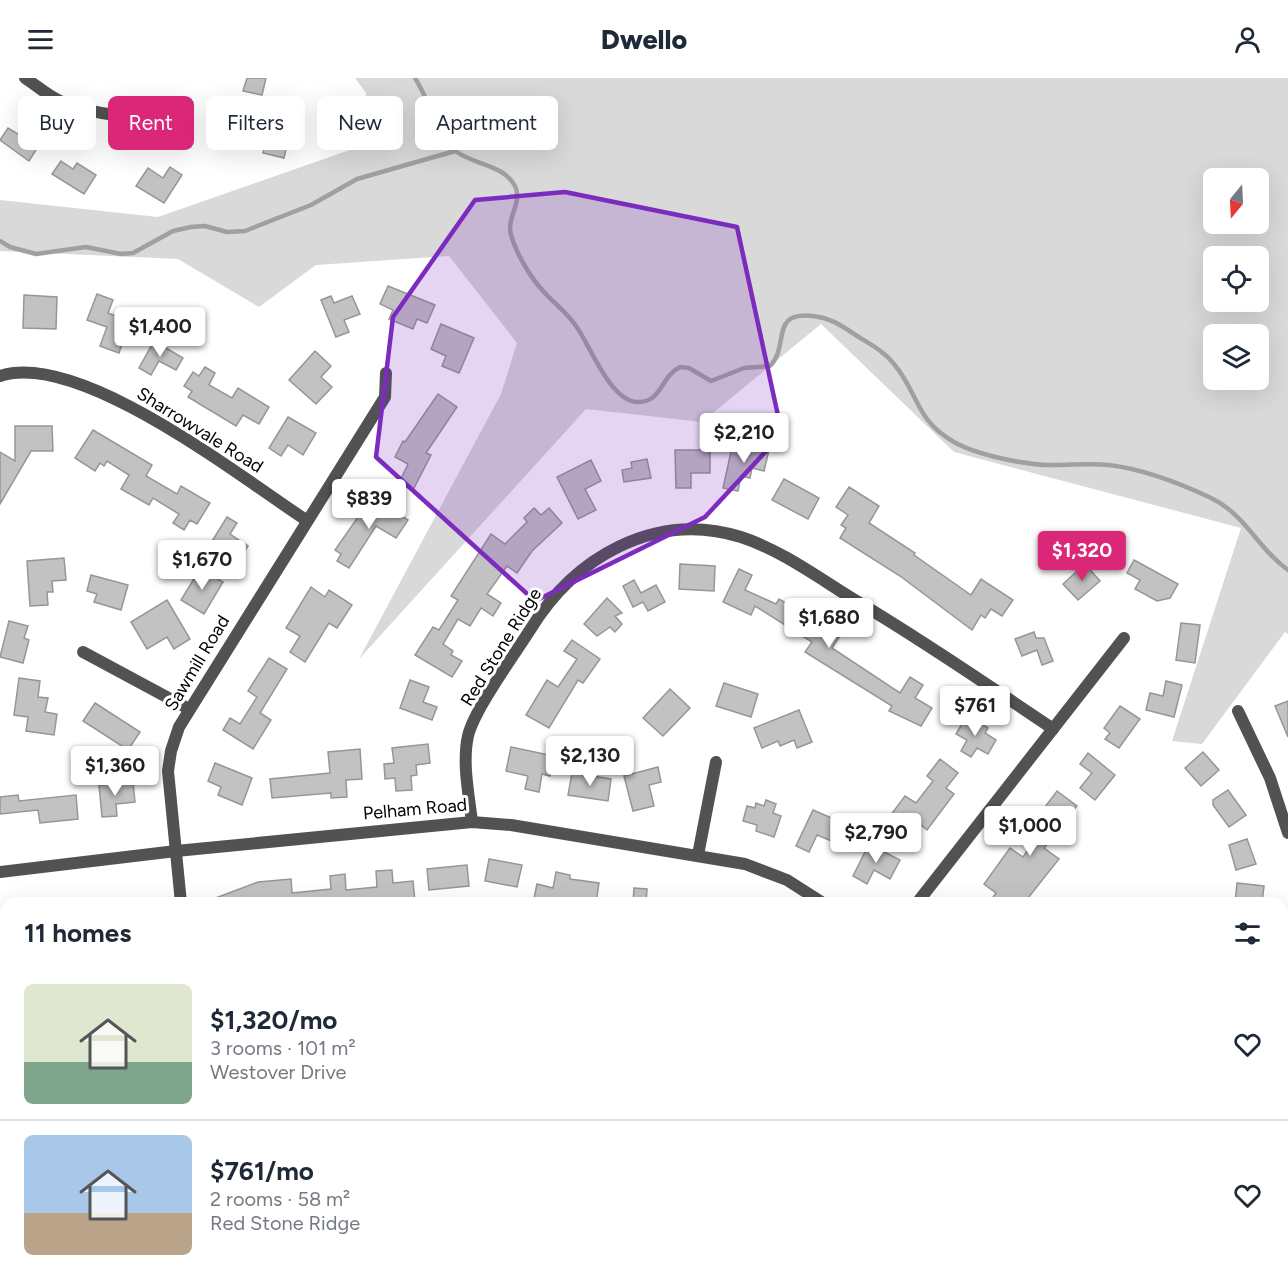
<!DOCTYPE html>
<html lang="en">
<head>
<meta charset="utf-8">
<style>
	body { margin:0; font-family:Figtree,sans-serif; background:#f2f2f3; color:#1f2937; height:100vh; display:flex; flex-direction:column; font-size:22px; white-space:nowrap }
	* { box-sizing:border-box; margin:0 }
	p { font-size:20px; color:#747a83 }
	.icon { flex:none; width:33px; height:33px; fill:none; stroke:currentColor; stroke-width:2; stroke-linecap:round; stroke-linejoin:round }
	.map { position:relative; flex:1; overflow:hidden }
	.sheet { position:absolute; left:0px; top:819px; width:1288px; height:386px; display:flex; flex-direction:column; background:#fff; border-radius:18px 18px 0 0; box-shadow:0 6px 24px #0002 }
	.sheet>* { flex:none }
	.banner { position:absolute; left:18px; top:18px; width:600px; height:54px; display:flex; gap:12px }
	.needle { width:39px; rotate:198deg }
	.buttons { position:absolute; left:1203px; top:90px; display:grid; gap:12px }
	.buttons a { display:grid; place-items:center; width:66px; height:66px; border-radius:9px; background:#fff; box-shadow:0 6px 24px #0002; font-size:30px }
	.price { position:absolute; translate:-50% -51px; padding:0 14px; border-radius:6px; background:#fff; color:#222; font-size:20px; line-height:39px; filter:drop-shadow(0 2px 3px #0008) }
	.price::after { content:''; position:absolute; left:50%; top:36px; width:18px; height:14px; margin-left:-9px; background:inherit; clip-path:polygon(0 0,100% 0,50% 100%) }
	.price.selected { background:#db2777; color:#fff }
	ul { padding:0; list-style:none }
	li { display:flex; align-items:center; gap:18px; height:150px; padding:0 24px }
	li+li { border-top:2px solid #e0e1e3 }
	li span { display:grid; place-items:center; flex:none; width:168px; height:120px; border-radius:9px; color:#555 }
	li>.icon { margin-inline-start:auto }
	span .icon { width:72px; height:72px; fill:#fffc; stroke-width:1 }
	li b { font-size:26px }
	h2 { display:flex; justify-content:space-between; align-items:center; height:72px; padding:0 24px; font-size:26px }
	.tag { padding:0 21px; border-radius:9px; background:#fff; box-shadow:0 6px 24px #0002; font-size:21px; line-height:54px }
	.tag.selected { background:#db2777; color:#fff }
	header { display:flex; justify-content:space-between; align-items:center; height:78px; padding:0 24px; background:#fff; font-size:27px; font-weight:800 }
	.map>svg:first-child { display:block }
	.green { fill:#d9d9d9; fill-rule:evenodd }
	.lines { fill:none; stroke-linecap:round; stroke-linejoin:round }
	.stream { stroke:#a0a0a0; stroke-width:4.5 }
	.building { fill:#c2c2c2; stroke:#969696; stroke-width:1.5 }
	.minor { stroke:#525252; stroke-width:12 }
	.marked { fill:#7b2cbf; fill-opacity:0.2; stroke:#7b2cbf; stroke-width:4.5; stroke-linejoin:round }
	.labels { text-anchor:middle; stroke-width:6; stroke-linejoin:round; paint-order:stroke }
	.street-label { font-size:18px; fill:#000; stroke:#fff }
</style>
</head>
<body>
<header><svg class="icon" aria-label="menu" viewBox="0 0 24 24"><path d="M4 6h16M4 12h16M4 18h16"/></svg>Dwello<svg class="icon" aria-label="person" viewBox="0 0 24 24"><circle cx="12" cy="8" r="4"/><path d="M4 21q1-7 8-7t8 7"/></svg></header>
<div class="map">
<svg width="1288" height="1204" viewBox="0 0 1288 1204">
	<rect width="100%" height="100%" fill="#fff"/>
	<!-- green -->
	<g class="green">
		<path d="M355,0H1288V556L1285,554L1202,666L1172,663L1241,450L954,374L821,246L702,344L586,331L359,581L501,316L517,265L449,178L316,187L259,229L178,181L0,173V122L158,139L364,67L366,15ZM1258,100V146H1214V100ZM1258,178V224H1214V178ZM1214,256H1258V302H1214Z"/>
		<polygon points="1288,1063 1288,1204 1118,1204 1138,1198 1282,1198 1282,1074"/>
		<polygon points="942,1199 1006,1199 1024,1204 955,1204"/>
	</g>
	<g class="lines">
		<!-- stream -->
		<g class="stream">
			<path d="M415,0C426,17 445,66 457,74C475,87 504,87 515,108C523,124 506,140 511,157C516,175 531,201 545,215C555,226 568,236 576,248C590,267 610,323 637,324C662,325 660,299 680,289L689,290L711,303L744,290L770,288C790,268 769,233 813,238C830,240 841,247 854,256C868,265 884,273 894,286C919,316 915,342 954,364C977,377 1028,388 1055,387C1073,387 1090,385 1109,387C1142,391 1179,405 1209,419C1246,436 1257,470 1288,492"/>
			<polyline points="0,163 10,169 36,176 86,169 121,176 133,175 173,153 191,149 205,148 227,154 245,153 311,127 357,101 455,73"/>
			<polyline points="1282,1189 1288,1185"/>
			<polyline points="1006,1198 1021,1204"/>
			<polyline points="1256,1204 1264,1198"/>
		</g>
	</g>
	<!-- building -->
	<g class="building">
		<polygon points="247,0 266,0 262,17 243,13"/>
		<polygon points="248,40 291,49 284,80 263,75 265,66 258,64 259,58 245,55"/>
		<polygon points="30,49 45,58 29,83 0,62 8,50 23,59"/>
		<polygon points="61,83 73,91 77,85 96,97 84,116 52,96"/>
		<polygon points="170,89 182,97 164,125 136,108 148,90 163,100"/>
		<polygon points="388,208 435,227 427,245 417,241 413,251 389,241 393,232 380,226"/>
		<polygon points="97,216 113,222 108,235 130,243 119,275 100,268 107,249 87,242"/>
		<polygon points="24,217 57,219 56,251 23,250"/>
		<polygon points="331,218 334,225 352,218 360,236 344,242 349,254 336,259 321,222"/>
		<polygon points="441,246 474,260 459,295 442,288 446,278 431,271"/>
		<polygon points="154,263 183,280 176,292 159,283 151,297 139,290"/>
		<polygon points="315,273 331,288 321,299 332,309 316,326 289,302"/>
		<polygon points="205,289 215,295 209,307 232,320 238,310 269,329 259,346 243,337 236,348 188,319 192,313 184,308 193,294 199,298"/>
		<polygon points="438,316 457,329 426,375 431,377 413,412 399,405 408,386 395,379 403,363 405,364"/>
		<polygon points="288,339 316,355 303,377 288,367 281,378 269,370"/>
		<polygon points="15,348 52,348 53,373 31,373 0,426 0,374 15,383"/>
		<polygon points="93,352 152,387 146,398 177,416 181,408 210,425 197,446 190,442 184,452 173,445 179,436 153,420 149,427 121,411 129,397 107,383 104,388 100,385 95,393 75,380"/>
		<polygon points="733,365 769,372 764,393 752,390 750,400 741,398 738,413 723,410"/>
		<polygon points="675,372 710,372 710,395 691,395 691,410 676,410"/>
		<polygon points="647,381 651,400 624,404 622,392 632,390 631,384"/>
		<polygon points="591,382 601,403 585,411 596,432 578,441 557,399"/>
		<polygon points="784,401 819,420 808,441 772,422"/>
		<polygon points="849,409 879,428 869,445 915,475 914,477 971,517 981,501 1013,522 1002,538 991,531 985,540 981,537 972,552 900,498 840,460 846,450 841,447 848,437 836,429"/>
		<polygon points="372,419 408,442 396,460 376,448 349,490 337,483 341,476 335,472"/>
		<polygon points="534,430 541,437 549,430 562,445 532,473 517,495 507,488 487,516 501,525 493,538 481,530 470,548 458,541 443,566 453,573 451,577 462,583 452,599 415,577 433,549 439,552 458,522 451,518 491,456 505,466 527,444 524,440"/>
		<polygon points="227,439 237,445 230,456 248,468 237,485 209,468"/>
		<polygon points="64,480 66,502 52,503 53,514 47,514 48,527 30,528 27,483"/>
		<polygon points="1134,482 1178,506 1170,520 1157,523 1135,511 1140,502 1127,495"/>
		<polygon points="680,486 715,488 714,513 679,511"/>
		<polygon points="1085,486 1100,503 1078,522 1063,506"/>
		<polygon points="200,491 223,504 204,536 181,522"/>
		<polygon points="739,491 752,497 745,512 776,526 779,521 791,528 794,524 842,555 832,570 900,615 910,599 923,607 915,620 932,630 921,648 889,633 892,628 805,574 812,564 755,528 751,537 723,524"/>
		<polygon points="91,497 128,507 121,532 94,524 97,516 87,513"/>
		<polygon points="634,502 641,515 656,507 665,524 648,533 643,524 633,529 623,508"/>
		<polygon points="311,509 325,519 329,512 352,527 337,550 329,545 305,584 290,574 300,558 286,550"/>
		<polygon points="607,520 622,535 615,538 622,546 615,554 610,549 597,558 584,546"/>
		<polygon points="167,522 190,561 174,571 167,559 147,571 131,544"/>
		<polygon points="9,543 28,548 24,560 29,562 23,585 0,579"/>
		<polygon points="1181,545 1200,547 1195,585 1176,582"/>
		<polygon points="1034,554 1036,560 1044,560 1053,583 1042,587 1037,572 1022,578 1015,561"/>
		<polygon points="572,562 600,581 583,605 578,602 549,650 526,637 547,602 558,609 577,581 564,573"/>
		<polygon points="269,580 287,591 260,635 271,642 253,671 223,652 230,640 240,646 257,619 248,613"/>
		<polygon points="19,600 40,603 38,619 48,620 45,634 57,636 54,657 26,653 28,639 14,637"/>
		<polygon points="410,602 429,609 423,624 437,629 432,642 400,630"/>
		<polygon points="1166,603 1182,607 1174,639 1146,632 1150,615 1163,618"/>
		<polygon points="724,605 758,616 751,639 716,628"/>
		<polygon points="670,611 690,630 663,658 643,640"/>
		<polygon points="1288,623 1288,659 1275,628"/>
		<polygon points="95,625 140,654 128,672 83,643"/>
		<polygon points="1120,628 1140,641 1119,670 1105,661 1110,655 1104,650"/>
		<polygon points="799,632 812,664 797,670 794,662 780,668 778,663 762,670 754,650"/>
		<polygon points="967,637 988,650 985,655 996,662 988,676 977,670 971,679 961,673 967,662 956,656"/>
		<polygon points="428,666 430,685 416,687 417,697 411,698 412,712 396,713 395,700 385,701 384,686 394,685 392,670"/>
		<polygon points="511,669 554,678 550,698 542,696 539,714 525,711 528,698 506,693"/>
		<polygon points="360,671 362,701 346,702 347,719 331,720 331,715 272,720 270,701 330,695 328,674"/>
		<polygon points="1203,674 1219,692 1201,708 1185,690"/>
		<polygon points="1088,675 1115,697 1095,722 1080,710 1092,695 1080,686"/>
		<polygon points="940,681 958,695 946,710 954,716 927,752 917,744 904,762 884,746 905,718 916,725 933,703 927,698"/>
		<polygon points="215,685 252,700 242,727 218,717 221,709 208,703"/>
		<polygon points="658,689 661,704 649,707 654,728 633,733 624,698"/>
		<polygon points="572,695 611,701 608,723 568,717"/>
		<polygon points="133,704 135,724 116,726 117,738 102,739 99,707"/>
		<polygon points="1228,712 1246,737 1229,749 1213,727 1213,722"/>
		<polygon points="1057,713 1077,728 1044,770 1059,781 1024,825 989,825 996,815 984,806 1010,770 1023,779 1042,752 1033,745"/>
		<polygon points="18,717 19,723 76,717 78,741 40,745 38,732 0,736 0,719"/>
		<polygon points="766,722 776,726 773,735 781,738 774,759 756,753 757,747 743,743 747,728 755,730 756,725 764,728"/>
		<polygon points="813,732 843,745 834,764 817,757 809,774 796,768"/>
		<polygon points="1247,761 1256,786 1236,792 1229,767"/>
		<polygon points="869,766 900,782 890,801 874,792 867,806 853,798"/>
		<polygon points="489,781 522,787 517,809 485,803"/>
		<polygon points="467,787 469,808 429,812 427,791"/>
		<polygon points="392,792 393,805 413,803 415,824 205,824 258,804 291,801 292,815 331,811 330,798 345,796 346,812 377,809 376,793"/>
		<polygon points="556,794 570,797 570,801 599,805 596,825 533,825 537,806 553,810"/>
		<polygon points="1237,805 1264,808 1262,825 1235,825"/>
		<polygon points="634,810 647,811 646,825 633,825"/>
	</g>
	<g class="lines">
		<!-- minor -->
		<g class="minor">
			<path d="M25,0C36,7 48,18 60,23C98,39 138,40 179,40"/>
			<path d="M0,298C79,272 239,398 306,442"/>
			<polyline points="83,574 189,631"/>
			<polyline points="1238,633 1270,700 1288,755"/>
			<path d="M472,744C469,717 462,685 468,658C474,632 514,577 530,552C574,480 654,432 741,459C784,473 824,504 863,527C928,566 991,609 1053,651"/>
			<polyline points="698,777 716,684"/>
			<polyline points="0,794 176,773 472,744 511,747 745,786 787,802 823,825"/>
			<polyline points="181,825 168,693 171,673 179,649 385,319 386,295"/>
			<polyline points="917,825 1124,560"/>
			<polyline points="1282,867 1288,851"/>
			<polyline points="0,1166 6,1169"/>
			<polyline points="54,1198 63,1204"/>
			<polyline points="1160,1198 1163,1204"/>
			<polyline points="303,1204 306,1198"/>
			<polyline points="878,1204 880,1198"/>
		</g>
	</g>
	<!-- marked area -->
	<path class="marked" d="M565,114L737,149L782,356L705,439L535,523L376,379L393,239L475,122Z"/>
	<g class="labels">
		<!-- street labels -->
		<g class="street-label">
			<text transform="translate(200 352) rotate(32)" y="6">Sharrowvale Road</text>
			<text transform="translate(501 569) rotate(-58)" y="6">Red Stone Ridge</text>
			<text transform="translate(197 585) rotate(-59)" y="6">Sawmill Road</text>
			<text transform="translate(415 731) rotate(-5)" y="6">Pelham Road</text>
		</g>
	</g>
</svg>
<div class="buttons">
<a><svg class="needle" viewBox="-14 -14 28 28"><path d="M0-13l5 13h-10z" fill="#e53935"/><path d="M0 13l5-13h-10z" fill="#747a83"/></svg></a>
<a><svg class="icon" aria-label="locate" viewBox="0 0 24 24"><circle cx="12" cy="12" r="6"/><path d="M12 2v4M12 18v4M2 12h4M18 12h4"/></svg></a>
<a><svg class="icon" aria-label="layers" viewBox="0 0 24 24"><path d="M12 4l9 5-9 5-9-5zM3 14l9 5 9-5"/></svg></a>
</div>
<b class="price" style="left:160px;top:280px">$1,400</b>
<b class="price" style="left:744px;top:386px">$2,210</b>
<b class="price" style="left:369px;top:452px">$839</b>
<b class="price selected" style="left:1082px;top:504px">$1,320</b>
<b class="price" style="left:202px;top:513px">$1,670</b>
<b class="price" style="left:829px;top:571px">$1,680</b>
<b class="price" style="left:975px;top:659px">$761</b>
<b class="price" style="left:590px;top:709px">$2,130</b>
<b class="price" style="left:115px;top:719px">$1,360</b>
<b class="price" style="left:1030px;top:779px">$1,000</b>
<b class="price" style="left:876px;top:786px">$2,790</b>
<div class="banner">
<a class="tag">Buy</a>
<a class="tag selected">Rent</a>
<a class="tag">Filters</a>
<a class="tag">New</a>
<a class="tag">Apartment</a>
</div>
<section class="sheet">
<h2>11 homes<svg class="icon" aria-label="filters" viewBox="0 0 24 24"><path d="M4 7h16M4 17h16"/><circle cx="9" cy="7" r="2"/><circle cx="15" cy="17" r="2"/></svg></h2>
<ul>
<li><span style="background:linear-gradient(#dfe7d0 65%,#7fa58c 0)"><svg class="icon" aria-label="home" viewBox="0 0 24 24"><path d="M3 11l9-7 9 7M6 9v11h12V9"/></svg></span><div><b>$1,320/mo</b><p>3 rooms · 101 m²</p><p>Westover Drive</p></div><svg class="icon" aria-label="heart" viewBox="0 0 24 24"><path d="M12 20l-8-8c-3-5 5-10 8-4 3-6 11-1 8 4z"/></svg></li>
<li><span style="background:linear-gradient(#a9c7e8 65%,#b9a48a 0)"><svg class="icon" aria-label="home" viewBox="0 0 24 24"><path d="M3 11l9-7 9 7M6 9v11h12V9"/></svg></span><div><b>$761/mo</b><p>2 rooms · 58 m²</p><p>Red Stone Ridge</p></div><svg class="icon" aria-label="heart" viewBox="0 0 24 24"><path d="M12 20l-8-8c-3-5 5-10 8-4 3-6 11-1 8 4z"/></svg></li>
</ul>
</section>
</div>
</body>
</html>
